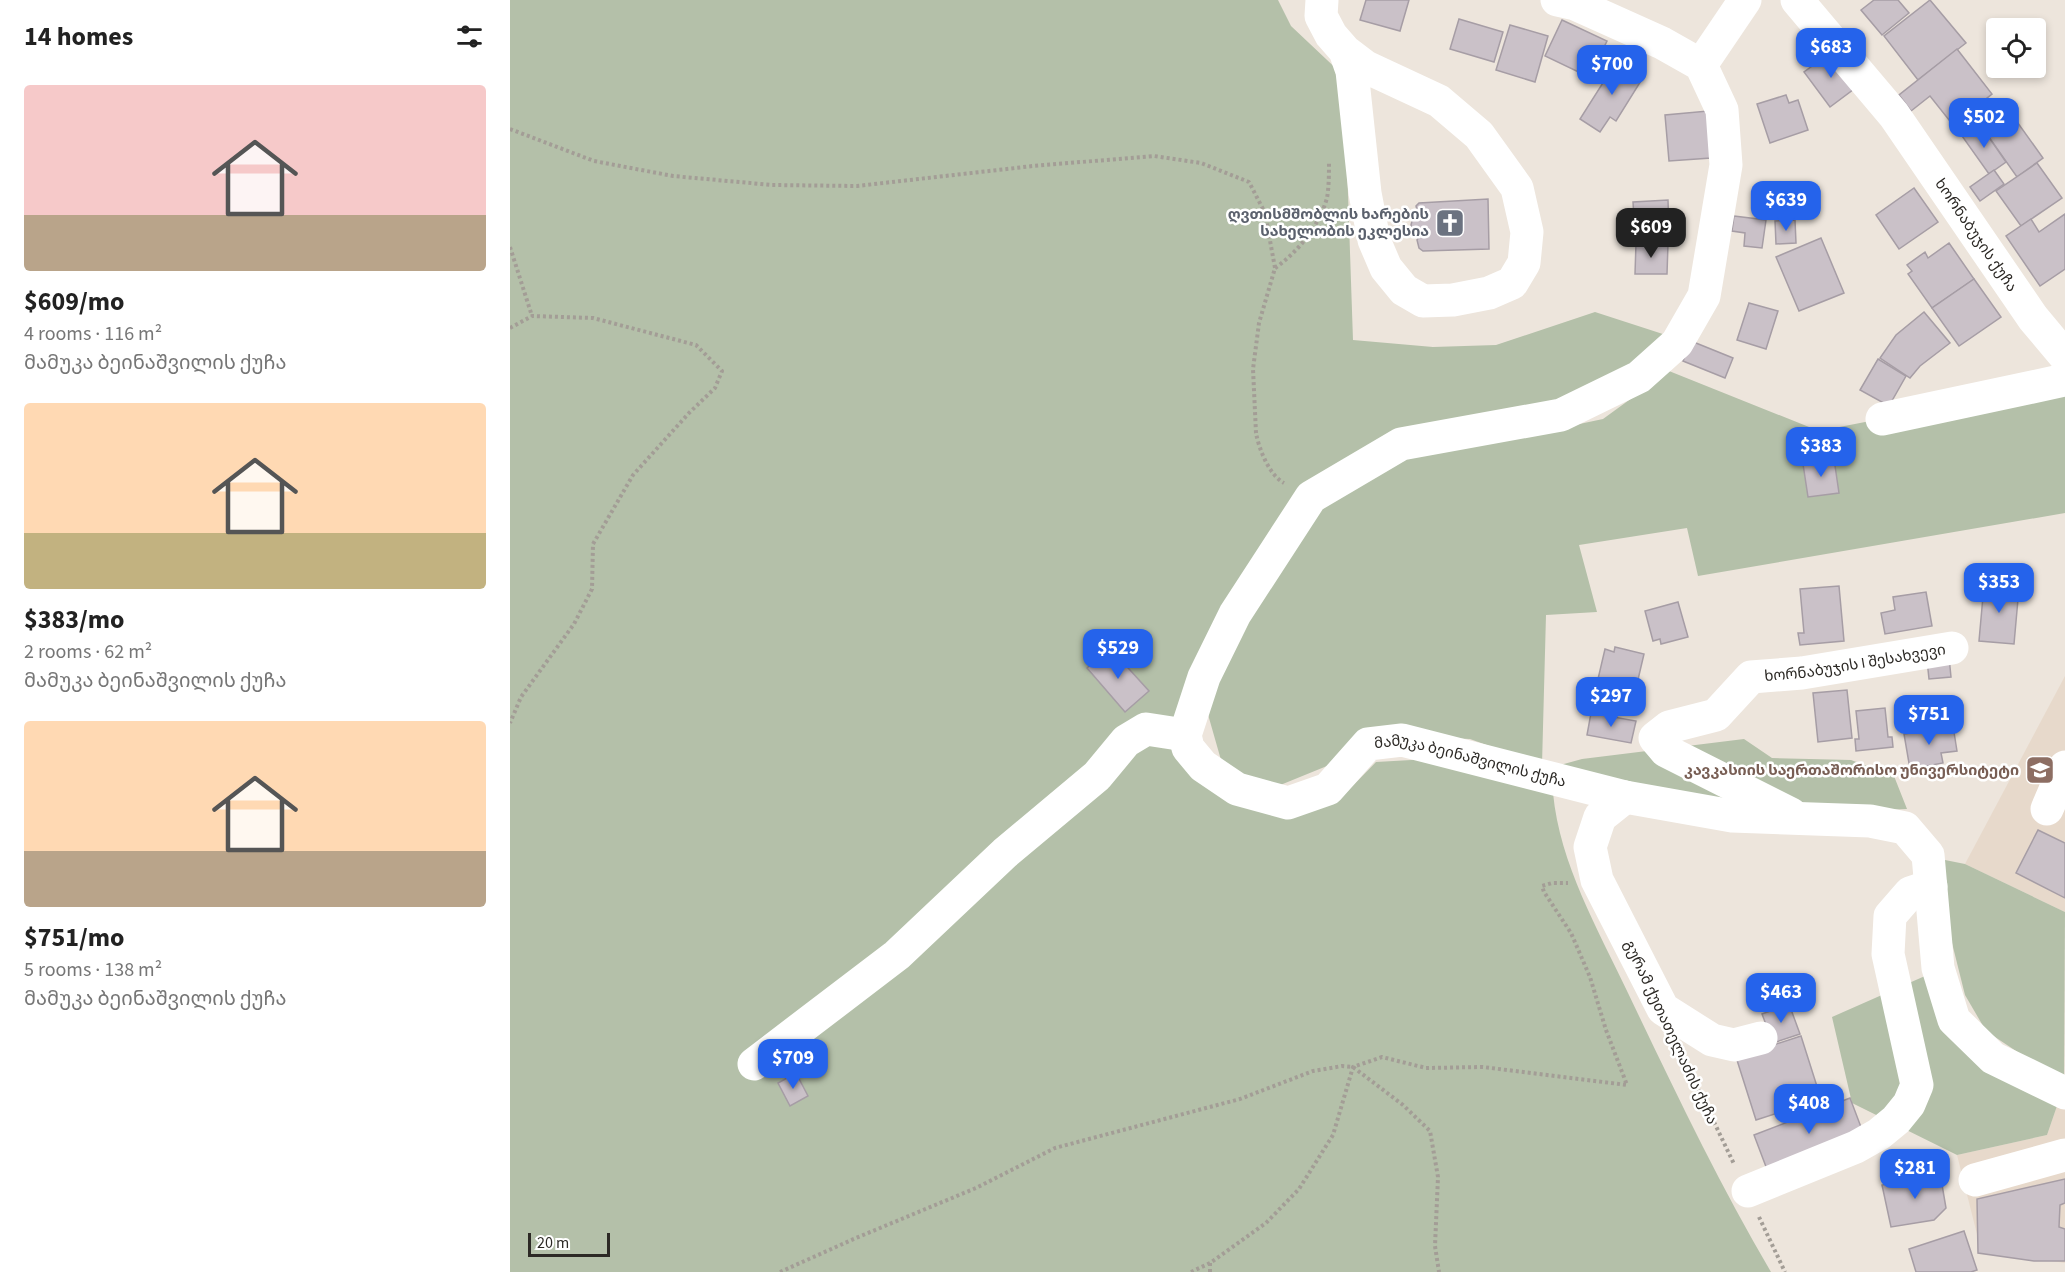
<!DOCTYPE html>
<html lang="en">
<head>
<meta charset="utf-8">
<style>
	body { margin:0; font-family:"Source Sans 3","Noto Sans Georgian",sans-serif; background:#f6f6f6; color:#222; height:100vh; display:flex; flex-direction:column; font-size:22px; white-space:nowrap }
	* { box-sizing:border-box; margin:0 }
	p { font-size:20px; color:#767676 }
	.icon { flex:none; width:33px; height:33px; fill:none; stroke:currentColor; stroke-width:2; stroke-linecap:round; stroke-linejoin:round }
	.map { position:relative; flex:1; overflow:hidden }
	.side { display:flex; flex-direction:column; background:#fff; width:510px }
	.side>* { flex:none }
	.controls { position:absolute; left:1476px; top:18px; display:grid; gap:12px }
	.controls a { display:grid; place-items:center; width:60px; height:60px; border-radius:6px; background:#fff; box-shadow:0 3px 9px #0003; font-size:30px }
	.scale { position:absolute; left:18px; bottom:15px; width:82px; box-sizing:border-box; padding-left:6px; border:3px solid #2c2925; border-top:0; font-size:16px; line-height:21px; white-space:nowrap; color:#2c2925; -webkit-text-stroke:4px #fff; paint-order:stroke }
	.price { position:absolute; translate:-50% -51px; padding:0 14px; border-radius:12px; background:#2563eb; color:#fff; font-size:20px; line-height:39px; filter:drop-shadow(0 2px 3px #0008) }
	.price::after { content:''; position:absolute; left:50%; top:36px; width:18px; height:14px; margin-left:-9px; background:inherit; clip-path:polygon(0 0,100% 0,50% 100%) }
	.price.active { background:#222; color:#fff }
	ul { padding:0; list-style:none }
	li { display:grid; align-content:center; gap:12px; height:318px; padding:0 24px }
	li span { display:grid; place-items:center; height:186px; border-radius:6px; color:#555 }
	li>.icon { margin-inline-start:auto }
	span .icon { width:108px; height:108px; fill:#fffc; stroke-width:1 }
	li b { font-size:26px }
	h2 { display:flex; justify-content:space-between; align-items:center; height:72px; padding:0 24px; font-size:26px }
	main { display:flex; flex:1; min-height:0 }
	.map>svg:first-child { display:block }
	.built { fill:#e7d9cb }
	.green { fill:#b4c0a9 }
	.building { fill:#cac1c8; stroke:#a69da5; stroke-width:1.5 }
	.lines { fill:none; stroke-linecap:round; stroke-linejoin:round }
	.path { stroke:#a39d96; stroke-width:4; stroke-dasharray:3 3; stroke-linecap:butt }
	.minor { stroke:#fff; stroke-width:33 }
	.labels { text-anchor:middle; stroke-width:5; stroke-linejoin:round; paint-order:stroke }
	.worship-label { font-size:15px; font-weight:bold; fill:#5b616d; stroke:#fff; text-anchor:end }
	.street-label { font-size:15px; fill:#2c2925; stroke:#fff }
	.education-label { font-size:15px; font-weight:bold; fill:#785e54; stroke:#fff; text-anchor:end }
</style>
</head>
<body>
<main>
<section class="side">
<h2>14 homes<svg class="icon" aria-label="filters" viewBox="0 0 24 24"><path d="M4 7h16M4 17h16"/><circle cx="9" cy="7" r="2"/><circle cx="15" cy="17" r="2"/></svg></h2>
<ul>
<li><span style="background:linear-gradient(#f6c9c9 70%,#b9a48a 0)"><svg class="icon" aria-label="home" viewBox="0 0 24 24"><path d="M3 11l9-7 9 7M6 9v11h12V9"/></svg></span><div><b>$609/mo</b><p>4 rooms · 116 m²</p><p>მამუკა ბეინაშვილის ქუჩა</p></div></li>
<li><span style="background:linear-gradient(#ffd9b3 70%,#c2b280 0)"><svg class="icon" aria-label="home" viewBox="0 0 24 24"><path d="M3 11l9-7 9 7M6 9v11h12V9"/></svg></span><div><b>$383/mo</b><p>2 rooms · 62 m²</p><p>მამუკა ბეინაშვილის ქუჩა</p></div></li>
<li><span style="background:linear-gradient(#ffd9b3 70%,#b9a48a 0)"><svg class="icon" aria-label="home" viewBox="0 0 24 24"><path d="M3 11l9-7 9 7M6 9v11h12V9"/></svg></span><div><b>$751/mo</b><p>5 rooms · 138 m²</p><p>მამუკა ბეინაშვილის ქუჩა</p></div></li>
</ul>
</section>
<div class="map">
<svg width="1555" height="1272" viewBox="0 0 1555 1272">
	<rect width="100%" height="100%" fill="#ede5dc"/>
	<!-- built -->
	<g class="built">
		<polygon points="1555,676 1555,912 1455,864"/>
		<polygon points="1547,1106 1555,1109 1555,1263 1471,1250 1447,1155 1537,1135"/>
	</g>
	<!-- green -->
	<g class="green">
		<path d="M0,0H768L781,26L834,76L843,340L923,347L986,345L1085,312L1159,336L1122,373L1050,410L823,475L675,735L693,766L826,803L866,762L919,759L1043,793C1050,865 1088,929 1118,993C1163,1087 1208,1182 1261,1272H0Z"/>
		<polygon points="1159,371 1309,431 1555,383 1555,513 1188,576 1177,528 1069,545 1087,612 1036,615 1032,765 960,739 861,735 839,757 763,788 715,774 697,711 704,691 751,592 807,500 883,460 1004,438 1093,419"/>
		<polygon points="1234,739 1262,758 1341,760 1384,776 1397,809 1295,813 1211,804 1043,767 1072,759"/>
		<polygon points="1430,859 1455,864 1555,912 1554,1083 1476,1031 1455,995 1439,931"/>
		<polygon points="1424,972 1437,1023 1547,1106 1537,1135 1447,1155 1342,1103 1322,1017"/>
	</g>
	<!-- building -->
	<g class="building">
		<polygon points="856,0 899,0 890,31 850,20"/>
		<polygon points="1364,0 1388,0 1399,13 1372,35 1351,10"/>
		<polygon points="1420,0 1456,43 1408,80 1374,36"/>
		<polygon points="949,19 993,32 984,62 940,49"/>
		<polygon points="1052,20 1097,41 1079,77 1035,56"/>
		<polygon points="1000,25 1038,36 1025,82 986,70"/>
		<polygon points="1447,49 1482,94 1443,125 1420,96 1401,111 1389,95"/>
		<polygon points="1323,51 1348,86 1320,107 1294,72"/>
		<polygon points="1108,59 1134,76 1106,121 1100,117 1090,132 1070,119"/>
		<polygon points="1276,95 1279,103 1288,100 1298,130 1260,143 1247,104"/>
		<polygon points="1495,105 1533,158 1507,177 1469,123"/>
		<polygon points="1198,111 1201,158 1159,161 1155,115"/>
		<polygon points="1469,123 1496,162 1479,174 1452,136"/>
		<polygon points="1527,163 1552,198 1511,226 1486,191"/>
		<polygon points="1484,170 1494,184 1470,201 1460,187"/>
		<polygon points="1404,188 1428,222 1389,249 1366,215"/>
		<polygon points="978,199 979,249 913,251 909,248 907,240 909,237 904,234 901,225 902,221 908,214 906,206 909,203"/>
		<polygon points="1158,200 1159,234 1125,236 1123,202"/>
		<polygon points="1555,214 1555,269 1530,286 1496,236 1521,219 1529,232"/>
		<polygon points="1224,216 1256,220 1252,248 1234,246 1235,233 1222,231"/>
		<polygon points="1285,220 1286,243 1266,244 1265,221"/>
		<polygon points="1311,238 1334,293 1289,311 1266,257"/>
		<polygon points="1126,243 1158,244 1157,274 1125,274"/>
		<polygon points="1439,243 1464,279 1422,308 1398,274 1402,271 1397,265 1415,252 1418,258"/>
		<polygon points="1464,279 1491,317 1449,346 1422,308"/>
		<polygon points="1239,303 1268,311 1256,349 1227,340"/>
		<polygon points="1414,312 1440,343 1410,366 1400,378 1370,358 1386,335"/>
		<polygon points="1181,341 1223,358 1215,378 1173,361"/>
		<polygon points="1368,359 1396,376 1379,406 1350,390"/>
		<polygon points="1324,459 1329,493 1298,497 1293,464"/>
		<polygon points="1474,585 1509,588 1504,644 1469,641"/>
		<polygon points="1329,586 1334,641 1290,645 1288,633 1294,633 1290,589"/>
		<polygon points="1416,592 1422,626 1375,634 1371,613 1385,610 1383,597"/>
		<polygon points="1168,602 1178,637 1151,644 1150,639 1143,641 1135,611"/>
		<polygon points="1105,647 1134,654 1126,688 1088,679 1095,649 1104,652"/>
		<polygon points="600,648 639,691 615,712 577,668"/>
		<polygon points="1439,657 1441,677 1419,679 1417,660"/>
		<polygon points="1337,690 1342,738 1308,742 1303,693"/>
		<polygon points="1375,708 1378,737 1382,737 1383,747 1346,751 1345,739 1349,739 1346,711"/>
		<polygon points="1081,713 1126,721 1121,743 1077,735"/>
		<polygon points="1443,726 1447,751 1431,753 1433,763 1400,769 1394,734"/>
		<polygon points="1528,830 1555,843 1555,898 1506,873"/>
		<polygon points="1279,1004 1290,1034 1263,1043 1252,1014"/>
		<polygon points="1291,1036 1311,1099 1246,1120 1226,1057"/>
		<polygon points="286,1073 298,1096 280,1106 268,1083"/>
		<polygon points="1340,1098 1354,1135 1258,1172 1244,1135"/>
		<polygon points="1430,1173 1436,1208 1424,1220 1381,1227 1372,1185"/>
		<polygon points="1555,1179 1555,1203 1550,1205 1549,1227 1555,1229 1555,1261 1524,1261 1468,1253 1467,1199"/>
		<polygon points="1454,1231 1467,1270 1461,1272 1406,1272 1399,1249"/>
	</g>
	<g class="lines">
		<!-- path -->
		<g class="path">
			<path d="M0,129L84,161L163,176L262,185L347,186L523,166L644,156L691,163L739,182L755,213L765,268L749,323L743,369L746,433C749,449 759,475 774,483"/>
			<polyline points="0,247 22,316"/>
			<path d="M765,268C788,252 809,226 817,198C819,187 819,173 819,161"/>
			<polyline points="0,328 22,316 83,318 186,345 212,371 205,388 179,413 123,475 83,544 82,589 64,624 11,697 0,723"/>
			<polyline points="1173,1057 1224,1164"/>
			<polyline points="1249,1217 1275,1272"/>
			<polyline points="270,1272 346,1238 466,1188 545,1148 730,1099 803,1071 832,1066 843,1067 893,1105 920,1131 928,1177 925,1246 929,1272"/>
			<polyline points="681,1272 700,1263 756,1223 789,1189 823,1135 843,1067 872,1057 916,1068 973,1067 1117,1085 1096,1030 1080,977 1061,933 1034,892 1032,886 1042,883 1058,883"/>
			<polyline points="700,1272 700,1263"/>
		</g>
		<!-- minor -->
		<g class="minor">
			<polyline points="812,0 811,16 821,35 835,51 856,67 929,101 969,135 1007,188 1017,232 1014,263 1002,283 979,293 943,300 913,301 894,290 876,268 864,240 855,193 842,71 835,51"/>
			<path id="s1" d="M1047,0L1065,4L1152,43L1191,65L1212,110L1216,165L1194,296L1167,343L1129,377L1051,415L891,444L801,497L725,614L694,677L675,735L678,748L693,766L727,789L778,803L818,789L858,744L892,740L1115,797L1222,816L1360,821L1395,828L1418,855L1428,968L1444,1020L1483,1058L1555,1093"/>
			<path id="s2" d="M1287,0L1384,115L1523,318L1555,356"/>
			<polyline points="1191,65 1235,0"/>
			<polyline points="1372,419 1555,380"/>
			<polyline points="1115,797 1090,817 1080,847 1087,880 1153,1009 1202,1040 1224,1045 1251,1038"/>
			<polyline points="1537,809 1555,767"/>
			<path id="s3" d="M1281,814L1156,751L1145,738L1159,727L1206,715L1241,677L1292,673L1442,648"/>
			<polyline points="244,1064 387,955 495,853 587,776 616,741 636,729 675,735"/>
			<polyline points="1465,1180 1555,1155"/>
			<polyline points="1238,1191 1346,1147 1369,1134 1386,1120 1399,1104 1407,1085 1378,954 1380,916 1400,893 1421,886"/>
		</g>
	</g>
	<!-- icons -->
	<defs>
		<g id="church-square" transform="scale(1.5)"><rect x="-9" y="-9" width="18" height="18" rx="4" fill="#6b7280" stroke="#fff"/><path d="M-1.2-6h2.4v3.5h3.3v2.4h-3.3V6h-2.4V-.1h-3.3v-2.4h3.3Z" fill="#fff"/></g>
		<g id="university-square" transform="scale(1.5)"><rect x="-9" y="-9" width="18" height="18" rx="4" fill="#8d6e63" stroke="#fff"/><path d="M0-5L7-2L0 1L-7-2ZM-4 1L0 2.5L4 1V4Q0 6-4 4Z" fill="#fff"/></g>
	</defs>
	<g fill-rule="evenodd">
		<use href="#church-square" x="940" y="223"/>
		<use href="#university-square" x="1530" y="770"/>
	</g>
	<g class="labels">
		<!-- worship labels -->
		<g class="worship-label">
			<text x="919" y="219">ღვთისმშობლის ხარების<tspan x="919" dy="17">სახელობის ეკლესია</tspan></text>
		</g>
		<!-- street labels -->
		<g class="street-label">
			<text dy="5" stroke="none"><textPath href="#s2" startOffset="296">ხორნაბუჯის ქუჩა</textPath></text>
			<text dy="5" stroke="none"><textPath href="#s3" startOffset="380">ხორნაბუჯის I შესახვევი</textPath></text>
			<text dy="5" stroke="none"><textPath href="#s1" startOffset="1464">მამუკა ბეინაშვილის ქუჩა</textPath></text>
			<text transform="translate(1161 1032) rotate(65)" y="5">გურამ ქუთათელაძის ქუჩა</text>
		</g>
		<!-- education labels -->
		<g class="education-label">
			<text x="1509" y="775">კავკასიის საერთაშორისო უნივერსიტეტი</text>
		</g>
	</g>
</svg>
<div class="controls">
<a><svg class="icon" aria-label="locate" viewBox="0 0 24 24"><circle cx="12" cy="12" r="6"/><path d="M12 2v4M12 18v4M2 12h4M18 12h4"/></svg></a>
</div>
<div class="scale">20 m</div>
<b class="price" style="left:1321px;top:79px">$683</b>
<b class="price" style="left:1102px;top:96px">$700</b>
<b class="price" style="left:1474px;top:149px">$502</b>
<b class="price" style="left:1276px;top:232px">$639</b>
<b class="price active" style="left:1141px;top:259px">$609</b>
<b class="price" style="left:1311px;top:478px">$383</b>
<b class="price" style="left:1489px;top:614px">$353</b>
<b class="price" style="left:608px;top:680px">$529</b>
<b class="price" style="left:1101px;top:728px">$297</b>
<b class="price" style="left:1419px;top:746px">$751</b>
<b class="price" style="left:1271px;top:1024px">$463</b>
<b class="price" style="left:283px;top:1090px">$709</b>
<b class="price" style="left:1299px;top:1135px">$408</b>
<b class="price" style="left:1405px;top:1200px">$281</b>
</div>
</main>
</body>
</html>
